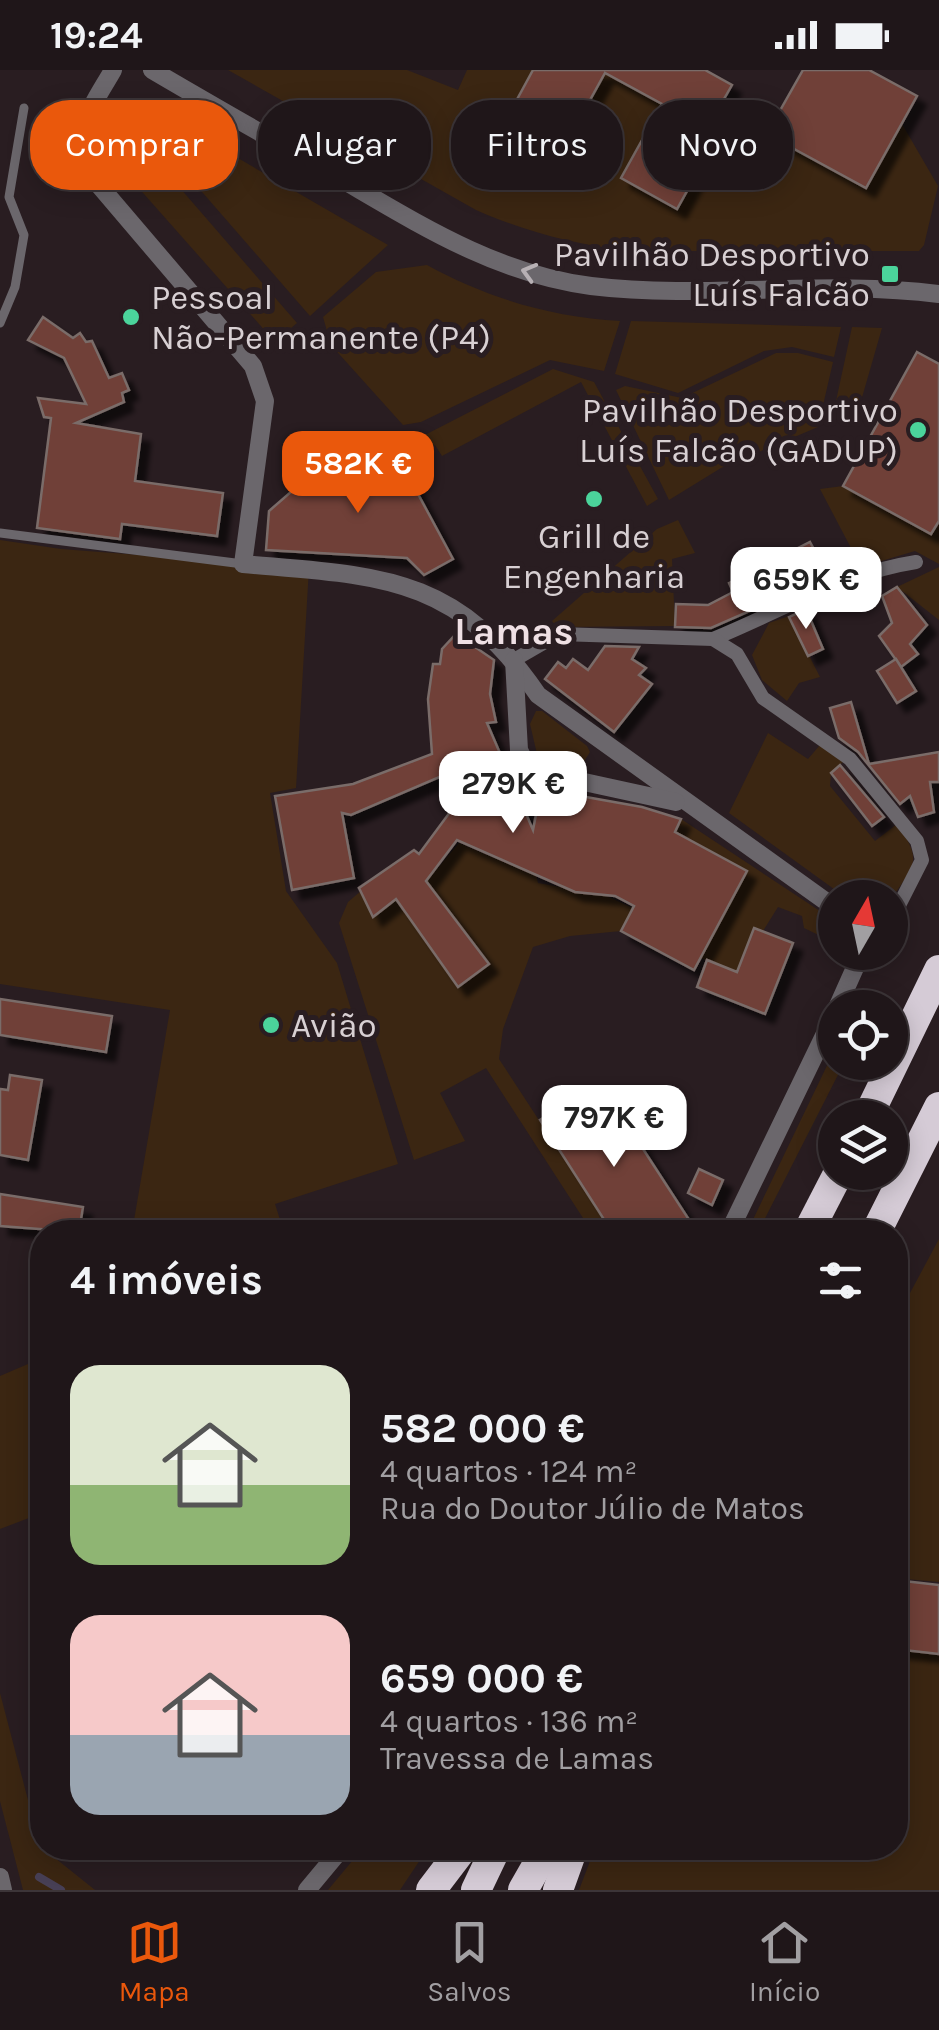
<!DOCTYPE html>
<html lang="pt">
<head>
<meta charset="utf-8">
<style>
	body { margin:0; font-family:Karla,sans-serif; background:#2c2326; color:#f1f3f6; height:100vh; display:flex; flex-direction:column; font-size:38px; white-space:nowrap }
	* { box-sizing:border-box; margin:0 }
	p { font-size:32px; color:#a19fa2 }
	.icon { flex:none; width:55px; height:55px; fill:none; stroke:currentColor; stroke-width:2; stroke-linecap:round; stroke-linejoin:round }
	.map { position:relative; flex:1; overflow:hidden }
	.side { position:absolute; left:30px; top:1150px; width:878px; height:640px; display:flex; flex-direction:column; background:#1f1619; border-radius:40px; box-shadow:0 5px 25px #0003,0 0 0 2px #3c3538 }
	.side>* { flex:none }
	.guide { position:absolute; left:30px; top:30px; width:880px; height:90px; display:flex; gap:20px }
	.needle { width:65px; rotate:9deg }
	.controls { position:absolute; left:818px; top:810px; display:grid; gap:20px }
	.controls a { display:grid; place-items:center; width:90px; height:90px; border-radius:50%; background:#1f1619; box-shadow:0 5px 25px #0003,0 0 0 2px #3c3538; font-size:50px }
	.price { position:absolute; translate:-50% -85px; padding:0 22px; border-radius:20px; background:#fff; color:#222; font-size:32px; line-height:65px; filter:drop-shadow(0 2px 5px #0008) }
	.price::after { content:''; position:absolute; left:50%; top:60px; width:30px; height:22px; margin-left:-15px; background:inherit; clip-path:polygon(0 0,100% 0,50% 100%) }
	.price.current { background:#ea580c; color:#fff }
	ul { padding:0; list-style:none }
	li { display:flex; align-items:center; gap:30px; height:250px; padding:0 40px }
	li span { display:grid; place-items:center; flex:none; width:280px; height:200px; border-radius:30px; color:#555 }
	li>.icon { margin-inline-start:auto }
	span .icon { width:120px; height:120px; fill:#fffc; stroke-width:1 }
	li b { font-size:42px }
	h2 { display:flex; justify-content:space-between; align-items:center; height:120px; padding:0 40px; font-size:42px }
	.pill { padding:0 35px; border-radius:40px; background:#1f1619; box-shadow:0 5px 25px #0003,0 0 0 2px #3c3538; font-size:35px; line-height:90px }
	.pill.current { background:#ea580c; color:#fff }
	.status { display:flex; justify-content:space-between; align-items:center; height:70px; padding:0 50px; background:#1f1619; direction:ltr }
	.status svg { height:28px; fill:currentColor }
	.tabs { display:flex; justify-content:space-around; align-items:center; height:140px; border-top:2px solid #3c3538; background:#1f1619; font-size:28px; color:#a19fa2 }
	.tabs a { display:grid; justify-items:center; gap:5px }
	.tabs .current { color:#ea580c }
	.map>svg:first-child { display:block }
	.green { fill:#3b2612 }
	.lines { fill:none; stroke-linecap:round; stroke-linejoin:round }
	.stream { stroke:#473f55; stroke-width:8 }
	.building { fill:#6f4038; stroke:#7a6c69; stroke-width:2.5; filter:url(#shadow) }
	.service { stroke:#6b676c; stroke-width:9 }
	.pedestrian { stroke:#6b676c; stroke-width:14 }
	.minor { stroke:#6b676c; stroke-width:18 }
	.motorway { stroke:#d5cbd6; stroke-width:30 }
	.oneway { stroke:#b7b0b4 }
	.poi-dot { fill:#4bd49b; stroke:#291d21; stroke-width:4 }
	.labels { text-anchor:middle; stroke-width:10; stroke-linejoin:round; paint-order:stroke }
	.poi-label { font-size:35px; fill:#d8d0d3; stroke:#291d21; text-anchor:end }
	.neighbourhood-label { font-size:38px; font-weight:bold; fill:#efe0e4; stroke:#291d21 }
</style>
</head>
<body>
<div class="status"><b>19:24</b><svg viewBox="0 0 49 12"><path d="M0 12V9h3v3zM5 12V6h3v6zM10 12V3h3v9zM15 12V0h3v12zM26 1h20v11H26zM47 4h2v5h-2z"/></svg></div>
<div class="map">
<svg width="939" height="1820" viewBox="0 0 939 1820">
	<defs>
		<filter id="shadow"><feDropShadow dx="9" dy="9" stdDeviation="2.5" flood-color="#0009"/></filter>
	</defs>
	<rect width="100%" height="100%" fill="#291d21"/>
	<!-- green -->
	<g class="green">
		<path d="M228,0H407L458,20L467,0H533L508,45L564,76L605,3L662,34L621,108L677,139L731,42L866,118L902,54L938,116L924,175L919,181H628C573,174 526,162 476,140Z"/>
		<polygon points="148,36 388,175 310,246 136,46"/>
		<polygon points="115,43 297,253 275,272 113,89 108,63"/>
		<path d="M427,195C487,228 551,247 620,251L604,301L550,290L421,352L403,355L331,275L323,247L376,202Z"/>
		<polygon points="631,251 841,257 834,287 792,277 764,281 678,323 615,304"/>
		<polygon points="852,257 882,258 861,331 842,346 836,331"/>
		<polygon points="776,283 798,283 833,292 818,357 721,398 669,430 616,320 625,316 682,328"/>
		<polygon points="553,299 594,312 658,429 647,436 581,312 442,386 435,375 427,381 419,368"/>
		<polygon points="843,416 931,464 939,451 939,494 915,481 861,497 820,419"/>
		<polygon points="678,450 695,483 672,489 675,556 557,557 552,551 657,459"/>
		<polygon points="0,470 61,479 309,498 296,718 270,723 286,821 337,893 398,1094 275,1134 284,1162 132,1162 170,940 0,914"/>
		<polygon points="939,497 939,550 897,517"/>
		<polygon points="789,546 820,607 799,613 787,631 762,610 752,585 769,553"/>
		<polygon points="536,641 542,641 587,676 590,682 583,693 556,696 537,684 530,654"/>
		<path d="M768,663L808,689L820,675L843,692L831,703L830,716L875,771L897,754C924,792 914,795 890,831V828L845,827L729,743Z"/>
		<polygon points="681,749 835,851 835,873 804,858 802,846 778,837 763,861 754,859 737,902 695,886 707,877 747,801 675,762"/>
		<polygon points="459,773 536,805 538,813 604,825 633,838 621,861 570,866 533,877 503,959 499,989 612,1162 592,1162 486,998 440,1023 465,1071 414,1090 339,853 348,832 361,821 373,847 396,829 460,917 489,894 426,812"/>
		<polygon points="835,979 835,992 844,993 758,1162 747,1162"/>
		<polygon points="939,1169 939,1512 895,1508 895,1251"/>
		<polygon points="42,1288 42,1443 0,1459 0,1306"/>
		<polygon points="895,1579 939,1584 939,1820 579,1820 595,1778 895,1778"/>
		<polygon points="0,1623 40,1776 95,1820 23,1820 0,1731"/>
		<polygon points="363,1778 428,1778 400,1820 328,1820"/>
	</g>
	<g class="lines">
		<!-- stream -->
		<polyline class="stream" points="39,1807 61,1820"/>
	</g>
	<!-- building -->
	<g class="building">
		<polygon points="533,0 705,0 732,15 720,36 731,42 677,139 621,108 662,34 605,3 564,77 508,46"/>
		<polygon points="803,0 869,0 917,26 866,118 774,68 780,56 773,53"/>
		<polygon points="43,247 73,268 80,263 86,272 92,271 109,308 122,303 129,320 122,323 124,332 76,353 141,364 135,411 223,423 217,466 122,454 120,469 37,458 51,348 44,347 38,328 86,334 64,288 28,270"/>
		<polygon points="917,282 939,294 939,451 931,464 843,416"/>
		<polygon points="330,388 404,398 453,489 424,505 407,488 266,480 269,441"/>
		<polygon points="810,472 822,494 811,499 813,507 796,516 797,520 711,558 675,557 676,534 708,535 733,522 729,513"/>
		<polygon points="897,517 927,555 910,574 918,584 901,597 879,566 892,553 882,526"/>
		<polygon points="806,539 823,579 808,586 789,547"/>
		<polygon points="456,564 494,590 490,624 496,652 487,653 533,760 541,719 642,737 681,749 675,762 747,801 694,900 621,861 634,836 615,826 575,822 457,770 426,811 489,894 458,917 396,829 373,847 359,818 414,780 419,784 493,684 351,745 342,743 354,808 292,820 275,726 353,714 432,684 428,629 433,594 440,594 442,579"/>
		<polygon points="605,576 639,577 632,589 646,598 639,605 652,614 614,662 545,609 558,592 566,598 573,589 588,600"/>
		<polygon points="896,589 916,621 897,633 877,601"/>
		<polygon points="851,632 869,694 939,682 939,712 930,712 934,742 918,747 910,726 900,734 858,682 839,668 830,638"/>
		<polygon points="840,695 884,747 872,756 831,703"/>
		<polygon points="754,858 793,873 765,944 697,917 707,890 737,902"/>
		<polygon points="0,929 112,946 106,982 0,965"/>
		<polygon points="10,1005 42,1010 28,1090 0,1085 0,1019 8,1020"/>
		<polygon points="589,1019 621,1069 632,1062 697,1162 612,1162 540,1050"/>
		<polygon points="699,1099 723,1110 712,1135 688,1123"/>
		<polygon points="0,1124 83,1137 79,1162 0,1156"/>
		<polygon points="895,1510 939,1515 939,1584 895,1579"/>
	</g>
	<g class="lines">
		<!-- service -->
		<g class="service">
			<polyline points="0,253 15,217 24,165 9,127 24,38"/>
			<polyline points="0,463 243,494"/>
		</g>
		<!-- pedestrian -->
		<g class="pedestrian">
			<path d="M713,569C780,542 843,503 916,492"/>
			<polyline points="514,590 559,564 713,569 737,584 763,628 850,689 917,771 922,790 890,853"/>
		</g>
		<!-- minor -->
		<g class="minor">
			<path d="M113,0C95,32 70,61 86,100L253,296L265,331L243,494C377,506 455,503 538,625L835,838"/>
			<path d="M152,0C213,36 275,71 336,106C417,153 496,204 591,216C706,230 825,209 939,224"/>
			<polyline points="514,590 519,680 529,700 676,732"/>
			<polyline points="837,938 862,882"/>
			<polyline points="729,1162 835,943"/>
			<polyline points="0,1807 3,1820"/>
			<polyline points="307,1820 342,1778"/>
		</g>
		<!-- motorway -->
		<g class="motorway">
			<polyline points="867,1048 939,900"/>
			<polyline points="808,1162 839,1102"/>
			<polyline points="876,1162 939,1037"/>
			<polyline points="431,1820 463,1778"/>
			<polyline points="476,1820 496,1778"/>
			<polyline points="523,1820 547,1778"/>
			<polyline points="558,1820 573,1778"/>
		</g>
	</g>
	<!-- one-way arrows -->
	<defs><path id="oneway-chevron" d="M-2-3.5L2.5 0L-2 3.5" fill="none" stroke-width="1.6" stroke-linecap="round" stroke-linejoin="round" transform="scale(2.5)"/></defs>
	<use class="oneway" href="#oneway-chevron" transform="translate(529 202) rotate(-164)"/>
	<!-- markers -->
	<g class="poi-dot">
		<rect x="880" y="194" width="20" height="20" rx="5"/>
		<circle cx="131" cy="247" r="10"/>
		<circle cx="918" cy="360" r="10"/>
		<circle cx="594" cy="429" r="10"/>
		<circle cx="271" cy="955" r="10"/>
	</g>
	<g class="labels">
		<!-- poi labels -->
		<g class="poi-label">
			<text x="870" y="196">Pavilhão Desportivo<tspan x="870" dy="40">Luís Falcão</tspan></text>
			<text x="151" y="239" text-anchor="start">Pessoal<tspan x="151" dy="40">Não-Permanente (P4)</tspan></text>
			<text x="898" y="352">Pavilhão Desportivo<tspan x="898" dy="40">Luís Falcão (GADUP)</tspan></text>
			<text x="594" y="478" text-anchor="middle">Grill de<tspan x="594" dy="40">Engenharia</tspan></text>
			<text x="291" y="967" text-anchor="start">Avião</text>
		</g>
		<!-- neighbourhood labels -->
		<g class="neighbourhood-label">
			<text x="514" y="574">Lamas</text>
		</g>
	</g>
</svg>
<div class="controls">
<a><svg class="needle" viewBox="-14 -14 28 28"><path d="M0-13l5 13h-10z" fill="#e53935"/><path d="M0 13l5-13h-10z" fill="#a19fa2"/></svg></a>
<a><svg class="icon" aria-label="locate" viewBox="0 0 24 24"><circle cx="12" cy="12" r="6"/><path d="M12 2v4M12 18v4M2 12h4M18 12h4"/></svg></a>
<a><svg class="icon" aria-label="layers" viewBox="0 0 24 24"><path d="M12 4l9 5-9 5-9-5zM3 14l9 5 9-5"/></svg></a>
</div>
<b class="price current" style="left:358px;top:446px">582K €</b>
<b class="price" style="left:806px;top:562px">659K €</b>
<b class="price" style="left:513px;top:766px">279K €</b>
<b class="price" style="left:614px;top:1100px">797K €</b>
<div class="guide">
<a class="pill current">Comprar</a>
<a class="pill">Alugar</a>
<a class="pill">Filtros</a>
<a class="pill">Novo</a>
</div>
<section class="side">
<h2>4 imóveis<svg class="icon" aria-label="filters" viewBox="0 0 24 24"><path d="M4 7h16M4 17h16"/><circle cx="9" cy="7" r="2"/><circle cx="15" cy="17" r="2"/></svg></h2>
<ul>
<li><span style="background:linear-gradient(#dfe7d0 60%,#8fb573 0)"><svg class="icon" aria-label="home" viewBox="0 0 24 24"><path d="M3 11l9-7 9 7M6 9v11h12V9"/></svg></span><div><b>582 000 €</b><p>4 quartos · 124 m²</p><p>Rua do Doutor Júlio de Matos</p></div></li>
<li><span style="background:linear-gradient(#f6c9c9 60%,#9aa5b1 0)"><svg class="icon" aria-label="home" viewBox="0 0 24 24"><path d="M3 11l9-7 9 7M6 9v11h12V9"/></svg></span><div><b>659 000 €</b><p>4 quartos · 136 m²</p><p>Travessa de Lamas</p></div></li>
</ul>
</section>
</div>
<nav class="tabs">
<a class="current"><svg class="icon" aria-label="map" viewBox="0 0 24 24"><path d="M3 6l6-2 6 2 6-2v14l-6 2-6-2-6 2zM9 4v14M15 6v14"/></svg>Mapa</a>
<a><svg class="icon" aria-label="saved" viewBox="0 0 24 24"><path d="M7 4h10v16l-5-4-5 4z"/></svg>Salvos</a>
<a><svg class="icon" aria-label="home" viewBox="0 0 24 24"><path d="M3 11l9-7 9 7M6 9v11h12V9"/></svg>Início</a>
</nav>
</body>
</html>
